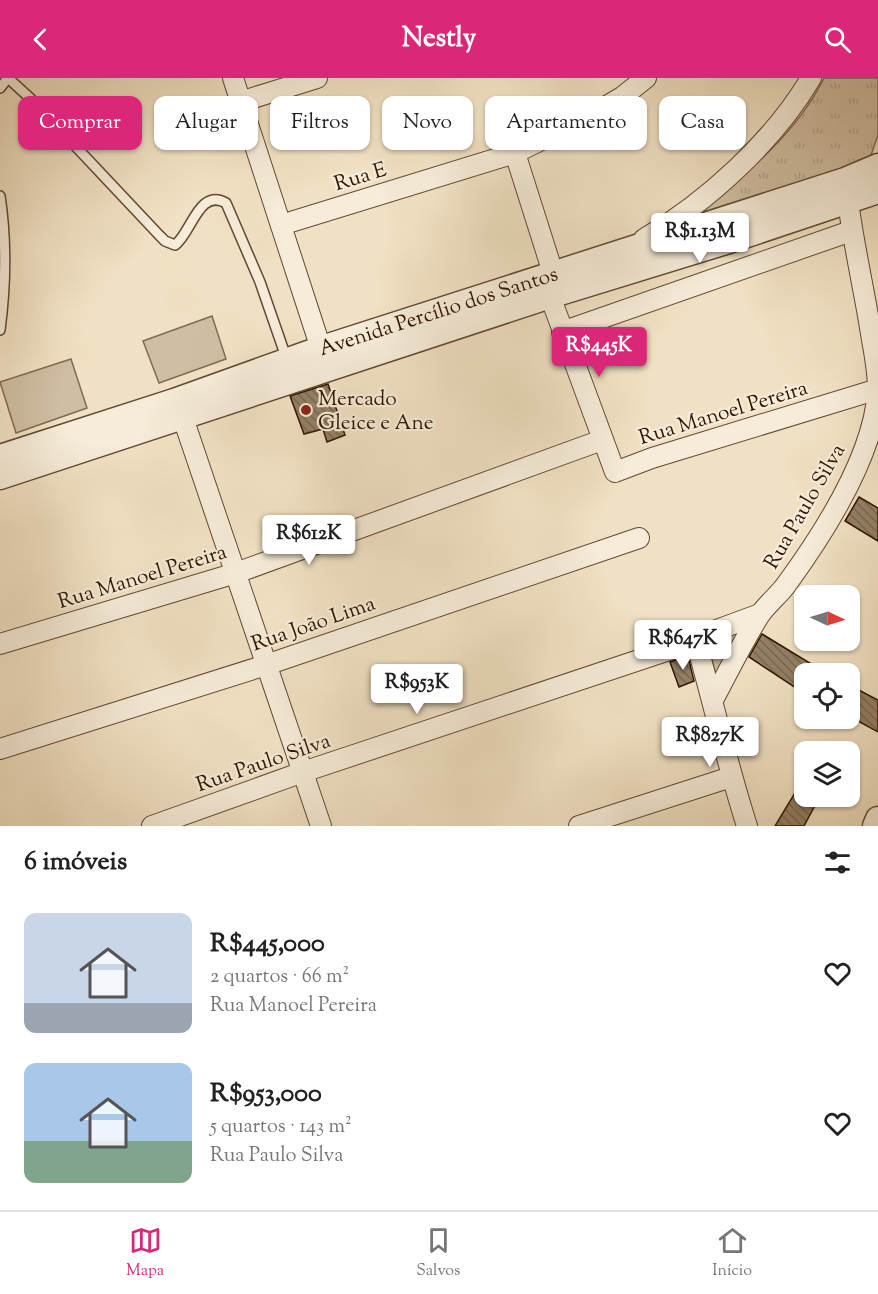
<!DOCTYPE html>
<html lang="pt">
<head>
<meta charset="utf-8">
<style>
	body { margin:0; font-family:"Sorts Mill Goudy",serif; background:#f6f6f6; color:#222; height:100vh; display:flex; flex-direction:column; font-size:22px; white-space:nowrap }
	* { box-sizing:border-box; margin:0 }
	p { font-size:20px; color:#767676 }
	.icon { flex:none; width:33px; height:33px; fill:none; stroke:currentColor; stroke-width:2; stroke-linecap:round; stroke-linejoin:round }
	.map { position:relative; height:748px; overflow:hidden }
	.side { display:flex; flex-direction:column; background:#fff; flex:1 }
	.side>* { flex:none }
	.top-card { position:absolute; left:18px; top:18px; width:843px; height:54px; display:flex; gap:12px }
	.needle { width:39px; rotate:94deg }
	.fabs { position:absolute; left:794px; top:507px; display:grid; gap:12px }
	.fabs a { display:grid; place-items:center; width:66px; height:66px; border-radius:12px; background:#fff; box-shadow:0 2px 4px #0004; font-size:30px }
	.price { position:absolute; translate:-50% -51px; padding:0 14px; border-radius:6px; background:#fff; color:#222; font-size:20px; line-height:39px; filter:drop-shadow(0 2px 3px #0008) }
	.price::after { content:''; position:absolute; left:50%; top:36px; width:18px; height:14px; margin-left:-9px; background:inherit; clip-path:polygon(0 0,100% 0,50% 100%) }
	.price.on { background:#db2777; color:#fff }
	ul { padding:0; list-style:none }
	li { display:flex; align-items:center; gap:18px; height:150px; padding:0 24px }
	li span { display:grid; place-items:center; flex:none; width:168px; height:120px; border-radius:12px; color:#555 }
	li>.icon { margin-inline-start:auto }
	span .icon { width:72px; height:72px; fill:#fffc; stroke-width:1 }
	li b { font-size:26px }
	h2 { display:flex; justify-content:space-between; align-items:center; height:72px; padding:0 24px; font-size:26px }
	.chip { padding:0 21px; border-radius:12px; background:#fff; box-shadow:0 2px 4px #0004; font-size:21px; line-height:54px }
	.chip.on { background:#db2777; color:#fff }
	header { display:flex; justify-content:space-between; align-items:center; height:78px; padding:0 24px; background:#db2777; color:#fff; font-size:27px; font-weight:800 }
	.menu { display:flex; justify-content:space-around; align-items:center; height:84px; border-top:2px solid #e0e0e0; background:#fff; font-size:16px; color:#767676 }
	.menu a { display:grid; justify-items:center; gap:3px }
	.menu .on { color:#db2777 }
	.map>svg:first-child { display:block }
	.grass { fill:url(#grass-tufts); stroke:#806a52; stroke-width:1.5 }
	.garden { fill:#d0bea3; stroke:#806a52; stroke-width:1.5 }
	.building { fill:url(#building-back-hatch); stroke:#301600; stroke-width:1.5 }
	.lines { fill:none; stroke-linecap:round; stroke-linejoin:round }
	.service-casing { stroke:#604931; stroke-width:12 }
	.minor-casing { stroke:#604931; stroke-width:22 }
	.tertiary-casing { stroke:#604931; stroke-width:27 }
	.service { stroke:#f6ecd9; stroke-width:9 }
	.minor { stroke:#f6ecd9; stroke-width:20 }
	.tertiary { stroke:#f6ecd9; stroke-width:24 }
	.poi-dot { fill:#8f2418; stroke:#f6ecd9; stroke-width:2 }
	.labels { text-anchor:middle; stroke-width:4.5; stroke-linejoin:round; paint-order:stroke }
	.street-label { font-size:21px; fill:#301600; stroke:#f6ecd9 }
	.poi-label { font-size:21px; fill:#301600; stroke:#f6ecd9; text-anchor:start }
</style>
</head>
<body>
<header><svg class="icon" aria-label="back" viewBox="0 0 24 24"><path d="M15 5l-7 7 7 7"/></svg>Nestly<svg class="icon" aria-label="search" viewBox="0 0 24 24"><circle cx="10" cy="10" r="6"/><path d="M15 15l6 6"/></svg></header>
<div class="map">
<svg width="878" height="748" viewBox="0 0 878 748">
	<defs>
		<pattern id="grass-tufts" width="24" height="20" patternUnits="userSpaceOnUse" patternTransform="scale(1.5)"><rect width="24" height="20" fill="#d0bea3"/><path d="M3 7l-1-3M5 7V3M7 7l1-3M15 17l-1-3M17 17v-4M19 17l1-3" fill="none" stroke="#b3a38b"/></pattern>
		<pattern id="building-back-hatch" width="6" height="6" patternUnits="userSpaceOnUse" patternTransform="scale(1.5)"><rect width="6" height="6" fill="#948066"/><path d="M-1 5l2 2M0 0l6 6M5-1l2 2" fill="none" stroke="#796852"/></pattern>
	</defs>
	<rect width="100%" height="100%" fill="#f1e1c4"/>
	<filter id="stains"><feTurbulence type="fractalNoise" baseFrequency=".00333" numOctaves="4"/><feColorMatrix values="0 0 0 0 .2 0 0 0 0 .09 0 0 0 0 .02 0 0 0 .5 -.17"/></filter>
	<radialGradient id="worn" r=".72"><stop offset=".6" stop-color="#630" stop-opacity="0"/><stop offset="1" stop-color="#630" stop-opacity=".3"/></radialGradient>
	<!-- grass -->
	<g class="grass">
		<path d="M824,0H878V57L869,83L684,146C736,104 794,61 824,0Z"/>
		<polygon points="738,553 718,605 708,567"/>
	</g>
	<!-- garden -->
	<g class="garden">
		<polygon points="212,238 226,281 159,305 143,263"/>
		<polygon points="71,281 87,330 16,355 0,304"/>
	</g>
	<!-- building -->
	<g class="building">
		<polygon points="328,306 345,357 327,364 323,351 304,356 290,318"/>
		<polygon points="859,419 878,430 878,463 845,443"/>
		<polygon points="762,556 813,587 808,596 804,596 804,603 799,612 749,579"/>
		<polygon points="688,578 694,603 679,609 670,584"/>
		<polygon points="849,607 878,622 878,654 849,638"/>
		<polygon points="804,700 804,718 820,718 804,748 775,748"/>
	</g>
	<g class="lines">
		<!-- service casing -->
		<g class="service-casing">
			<g id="service">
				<path d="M8,0L31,21L159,157L165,163L175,167C191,156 199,109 226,125L260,204L287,282"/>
				<polyline points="0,10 8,0"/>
				<path d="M0,118C7,164 6,206 0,252"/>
			</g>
		</g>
		<!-- minor casing -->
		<g class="minor-casing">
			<g id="minor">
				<polyline points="233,0 325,283"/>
				<polyline points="240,24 317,0"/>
				<polyline points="515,75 553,195"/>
				<polyline points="281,147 515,75 588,39 622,19 646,0"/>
				<path d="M644,161C707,124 774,63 811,0"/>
				<polyline points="550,218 615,394 652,380 878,311"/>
				<polyline points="562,254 851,153"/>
				<polyline points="177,328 183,340 321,748"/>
				<path d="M695,560C713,623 727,686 747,748"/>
				<polyline points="0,566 236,495 602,362"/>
				<path d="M713,622C728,594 742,565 759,538C766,527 778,518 786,507C824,455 874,377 878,312C878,295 875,278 872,262C865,215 854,170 848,123"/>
				<polyline points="0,671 266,587 639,460"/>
				<polyline points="152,748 303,694 678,569 695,560 760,536"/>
				<polyline points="579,748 731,699"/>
			</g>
		</g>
		<!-- tertiary casing -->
		<g class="tertiary-casing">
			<g id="tertiary">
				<path id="s1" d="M0,379L174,323L322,270L845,102L878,88"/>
				<polyline points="0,399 550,218 729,163 878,113"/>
				<polyline points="875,748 878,741"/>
			</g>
		</g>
		<!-- service -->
		<use href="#service" class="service"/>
		<!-- minor -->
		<use href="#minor" class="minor"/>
		<!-- tertiary -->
		<use href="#tertiary" class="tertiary"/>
	</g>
	<!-- markers -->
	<circle class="poi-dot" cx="306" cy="332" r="6"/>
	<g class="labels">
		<!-- street labels -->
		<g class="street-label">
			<text transform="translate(360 98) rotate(-17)" y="7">Rua E</text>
			<text dy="7" stroke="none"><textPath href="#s1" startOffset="462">Avenida Percílio dos Santos</textPath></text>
			<text transform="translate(723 334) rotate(-17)" y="7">Rua Manoel Pereira</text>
			<text transform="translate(804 428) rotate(-60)" y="7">Rua Paulo Silva</text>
			<text transform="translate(142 498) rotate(-17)" y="7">Rua Manoel Pereira</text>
			<text transform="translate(313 545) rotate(-19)" y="7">Rua João Lima</text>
			<text transform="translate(263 684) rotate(-19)" y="7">Rua Paulo Silva</text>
		</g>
		<!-- poi labels -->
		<g class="poi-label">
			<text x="318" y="327">Mercado<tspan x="318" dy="24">Gleice e Ane</tspan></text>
		</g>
	</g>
	<rect width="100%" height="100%" filter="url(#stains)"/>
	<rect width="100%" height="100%" fill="url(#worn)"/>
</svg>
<div class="fabs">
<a><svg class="needle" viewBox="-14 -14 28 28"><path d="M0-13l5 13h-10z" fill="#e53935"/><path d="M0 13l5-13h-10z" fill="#767676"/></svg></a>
<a><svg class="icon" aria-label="locate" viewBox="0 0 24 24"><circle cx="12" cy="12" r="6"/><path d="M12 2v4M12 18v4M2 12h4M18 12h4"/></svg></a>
<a><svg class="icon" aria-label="layers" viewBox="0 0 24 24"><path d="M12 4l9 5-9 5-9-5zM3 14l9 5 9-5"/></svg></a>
</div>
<b class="price" style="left:700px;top:186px">R$1.13M</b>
<b class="price on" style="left:599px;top:300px">R$445K</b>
<b class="price" style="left:309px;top:488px">R$612K</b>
<b class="price" style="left:683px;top:593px">R$647K</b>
<b class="price" style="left:417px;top:637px">R$953K</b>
<b class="price" style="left:710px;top:690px">R$827K</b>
<div class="top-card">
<a class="chip on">Comprar</a>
<a class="chip">Alugar</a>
<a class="chip">Filtros</a>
<a class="chip">Novo</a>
<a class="chip">Apartamento</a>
<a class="chip">Casa</a>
</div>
</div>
<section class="side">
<h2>6 imóveis<svg class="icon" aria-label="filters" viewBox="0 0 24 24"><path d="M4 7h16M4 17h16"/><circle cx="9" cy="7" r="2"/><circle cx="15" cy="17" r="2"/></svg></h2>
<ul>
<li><span style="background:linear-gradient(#c9d6e8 75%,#9aa5b1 0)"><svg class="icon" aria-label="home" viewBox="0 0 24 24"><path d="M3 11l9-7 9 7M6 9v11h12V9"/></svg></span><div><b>R$445,000</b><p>2 quartos · 66 m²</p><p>Rua Manoel Pereira</p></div><svg class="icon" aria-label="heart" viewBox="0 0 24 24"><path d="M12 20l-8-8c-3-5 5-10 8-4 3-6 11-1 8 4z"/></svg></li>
<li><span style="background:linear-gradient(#a9c7e8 65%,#7fa58c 0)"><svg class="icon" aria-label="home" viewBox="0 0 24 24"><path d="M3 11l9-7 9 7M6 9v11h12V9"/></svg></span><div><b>R$953,000</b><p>5 quartos · 143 m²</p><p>Rua Paulo Silva</p></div><svg class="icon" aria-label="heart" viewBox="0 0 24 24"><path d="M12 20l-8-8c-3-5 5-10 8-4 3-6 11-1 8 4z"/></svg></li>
</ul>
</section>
<nav class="menu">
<a class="on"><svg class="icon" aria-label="map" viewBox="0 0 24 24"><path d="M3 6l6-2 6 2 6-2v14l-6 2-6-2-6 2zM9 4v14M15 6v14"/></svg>Mapa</a>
<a><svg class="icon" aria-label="saved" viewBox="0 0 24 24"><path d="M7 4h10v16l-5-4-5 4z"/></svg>Salvos</a>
<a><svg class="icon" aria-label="home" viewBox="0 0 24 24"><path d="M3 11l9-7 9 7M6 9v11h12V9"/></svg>Início</a>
</nav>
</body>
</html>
